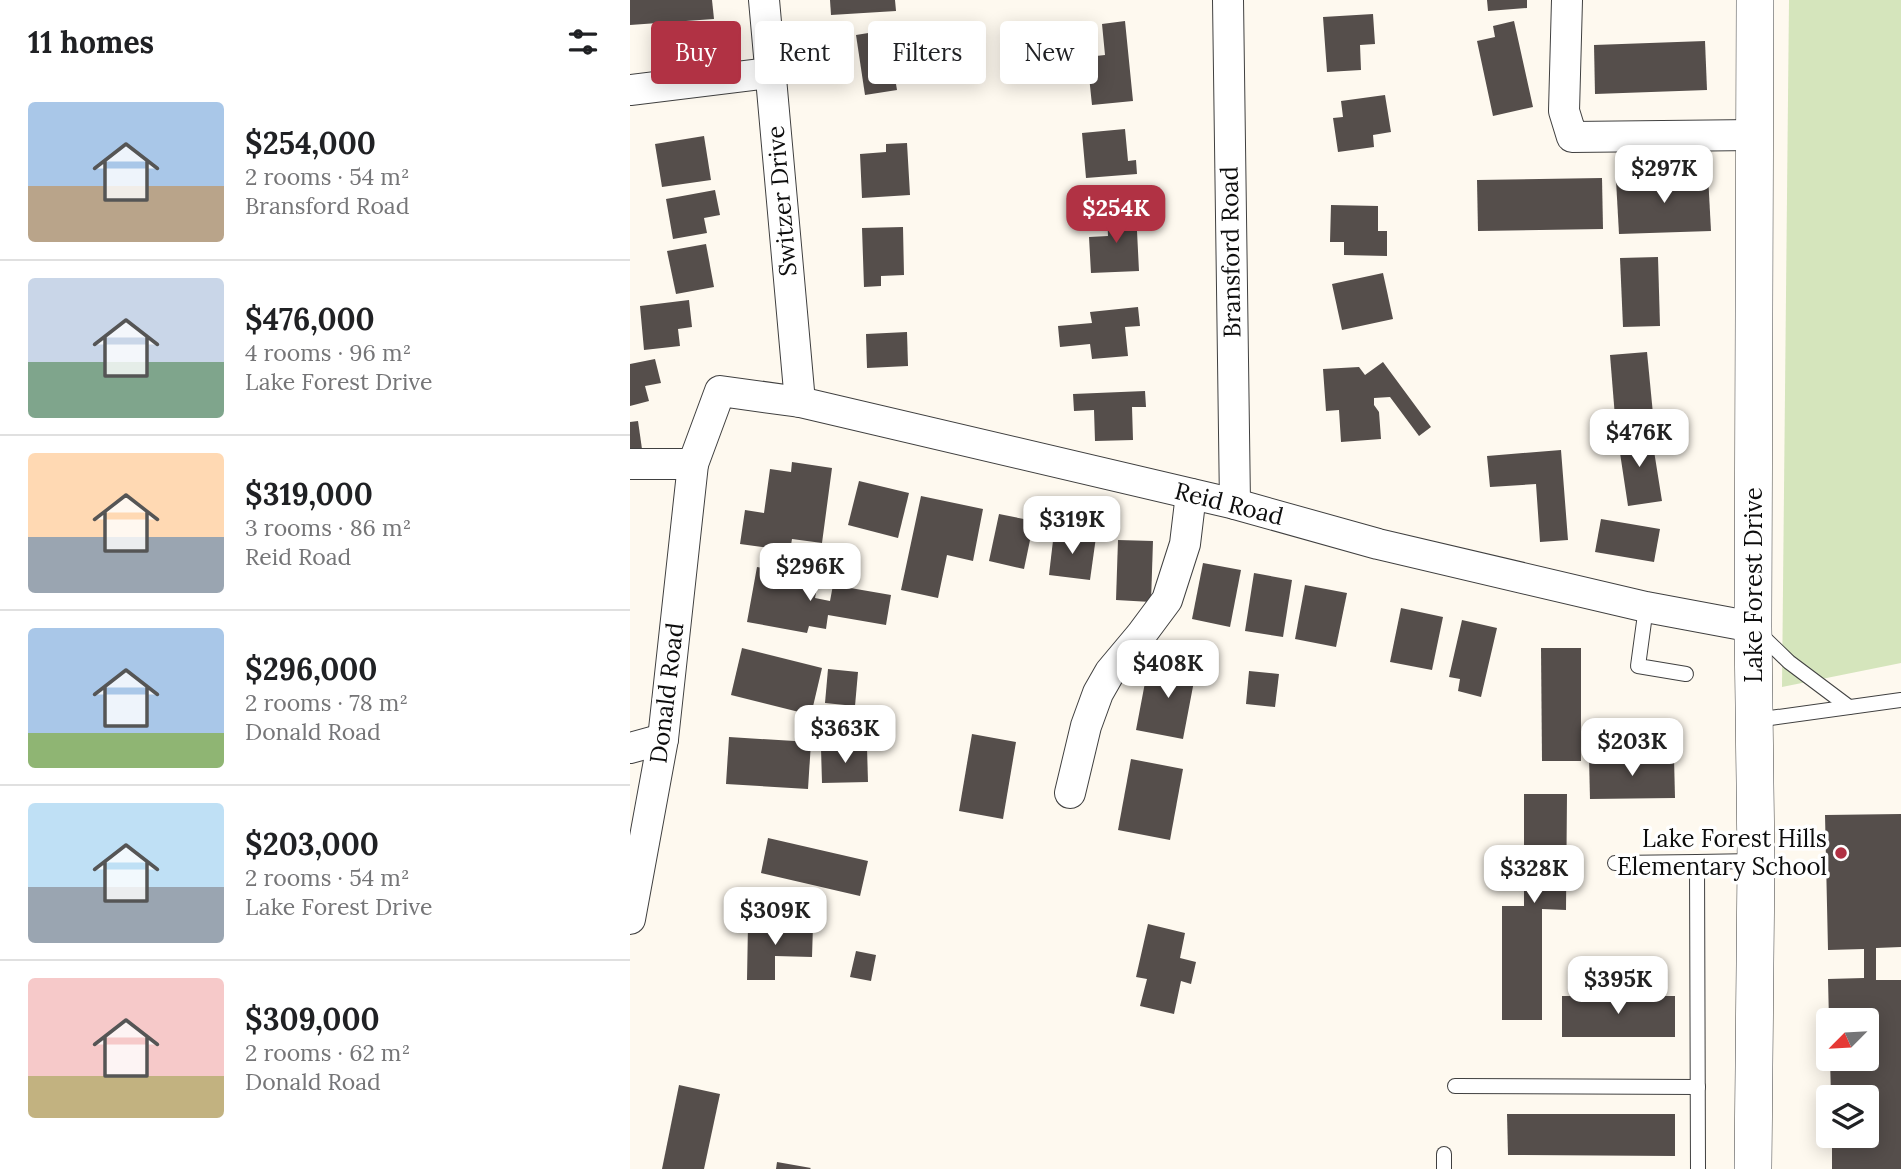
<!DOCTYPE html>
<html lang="en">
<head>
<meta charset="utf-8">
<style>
	body { margin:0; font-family:Lora,serif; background:#f6f6f6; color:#202124; height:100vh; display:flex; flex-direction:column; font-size:26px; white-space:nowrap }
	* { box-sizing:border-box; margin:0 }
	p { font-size:23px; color:#757577 }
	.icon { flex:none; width:38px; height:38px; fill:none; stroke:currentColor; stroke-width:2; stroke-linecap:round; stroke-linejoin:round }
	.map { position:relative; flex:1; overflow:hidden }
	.panel { display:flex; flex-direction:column; background:#fff; width:630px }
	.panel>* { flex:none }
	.banner { position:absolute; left:21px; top:21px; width:665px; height:63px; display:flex; gap:14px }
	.needle { width:46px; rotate:246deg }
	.controls { position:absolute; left:1186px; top:1008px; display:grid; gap:14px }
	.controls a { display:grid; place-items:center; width:63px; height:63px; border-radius:7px; background:#fff; box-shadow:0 4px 18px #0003; font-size:35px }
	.price { position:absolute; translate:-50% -60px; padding:0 16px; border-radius:14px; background:#fff; color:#222; font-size:23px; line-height:46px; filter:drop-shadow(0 2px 4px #0008) }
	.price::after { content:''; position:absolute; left:50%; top:42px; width:21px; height:16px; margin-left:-10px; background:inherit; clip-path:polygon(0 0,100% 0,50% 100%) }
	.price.current { background:#b13244; color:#fff }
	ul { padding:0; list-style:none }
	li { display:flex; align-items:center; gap:21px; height:175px; padding:0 28px }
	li+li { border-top:2px solid #e0e0e0 }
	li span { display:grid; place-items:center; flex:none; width:196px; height:140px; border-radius:7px; color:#555 }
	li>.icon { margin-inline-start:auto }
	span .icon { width:84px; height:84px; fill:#fffc; stroke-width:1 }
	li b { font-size:30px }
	h2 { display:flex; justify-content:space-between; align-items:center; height:84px; padding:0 28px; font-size:30px }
	.chip { padding:0 24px; border-radius:7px; background:#fff; box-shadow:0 4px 18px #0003; font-size:24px; line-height:63px }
	.chip.current { background:#b13244; color:#fff }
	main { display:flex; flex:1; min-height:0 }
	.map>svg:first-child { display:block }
	.green { fill:#d5e5bc }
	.building { fill:#554e4b }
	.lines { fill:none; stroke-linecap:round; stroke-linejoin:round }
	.service-casing { stroke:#404040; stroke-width:16 }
	.minor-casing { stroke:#404040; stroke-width:32 }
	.tertiary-casing { stroke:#404040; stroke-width:38 }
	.service { stroke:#fff; stroke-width:14 }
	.minor { stroke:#fff; stroke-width:30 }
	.tertiary { stroke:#fff; stroke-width:37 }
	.poi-dot { fill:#b13244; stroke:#fff; stroke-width:2.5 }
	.labels { text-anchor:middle; stroke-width:7; stroke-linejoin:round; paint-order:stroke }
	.street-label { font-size:24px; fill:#0d0d0d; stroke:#fff }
	.poi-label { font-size:24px; fill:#0d0d0d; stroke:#fff; text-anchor:end }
</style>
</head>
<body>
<main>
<section class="panel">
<h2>11 homes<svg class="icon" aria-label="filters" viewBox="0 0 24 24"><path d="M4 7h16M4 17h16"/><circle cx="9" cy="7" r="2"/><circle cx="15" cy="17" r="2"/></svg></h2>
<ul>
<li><span style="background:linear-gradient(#a9c7e8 60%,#b9a48a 0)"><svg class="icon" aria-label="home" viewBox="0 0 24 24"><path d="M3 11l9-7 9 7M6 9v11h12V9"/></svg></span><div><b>$254,000</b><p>2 rooms · 54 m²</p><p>Bransford Road</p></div></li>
<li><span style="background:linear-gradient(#c9d6e8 60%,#7fa58c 0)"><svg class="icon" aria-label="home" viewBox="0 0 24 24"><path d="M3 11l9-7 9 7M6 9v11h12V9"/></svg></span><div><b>$476,000</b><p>4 rooms · 96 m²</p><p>Lake Forest Drive</p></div></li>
<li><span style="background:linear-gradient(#ffd9b3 60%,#9aa5b1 0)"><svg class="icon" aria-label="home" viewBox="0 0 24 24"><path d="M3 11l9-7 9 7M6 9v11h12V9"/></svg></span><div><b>$319,000</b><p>3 rooms · 86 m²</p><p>Reid Road</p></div></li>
<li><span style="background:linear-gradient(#a9c7e8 75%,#8fb573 0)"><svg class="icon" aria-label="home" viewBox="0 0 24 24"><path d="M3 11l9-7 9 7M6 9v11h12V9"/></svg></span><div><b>$296,000</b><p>2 rooms · 78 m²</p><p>Donald Road</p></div></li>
<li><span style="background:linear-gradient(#bfe0f5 60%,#9aa5b1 0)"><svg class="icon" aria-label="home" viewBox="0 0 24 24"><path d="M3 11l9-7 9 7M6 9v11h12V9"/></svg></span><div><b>$203,000</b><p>2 rooms · 54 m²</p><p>Lake Forest Drive</p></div></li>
<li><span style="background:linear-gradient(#f6c9c9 70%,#c2b280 0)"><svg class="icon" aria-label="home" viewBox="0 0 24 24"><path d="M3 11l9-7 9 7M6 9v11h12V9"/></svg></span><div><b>$309,000</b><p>2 rooms · 62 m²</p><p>Donald Road</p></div></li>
</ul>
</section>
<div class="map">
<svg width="1271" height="1169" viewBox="0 0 1271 1169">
	<rect width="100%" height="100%" fill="#fef9ef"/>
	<!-- green -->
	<polygon class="green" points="1159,0 1271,0 1271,663 1152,687"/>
	<!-- building -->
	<g class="building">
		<polygon points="0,0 82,0 84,19 0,25"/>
		<polygon points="200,0 265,0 266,11 201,15"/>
		<polygon points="857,0 897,0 897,8 858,11"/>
		<polygon points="743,14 745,44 730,45 731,70 697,72 693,17"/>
		<polygon points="495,21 503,101 462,105 457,57 475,55 472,24"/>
		<polygon points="884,21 903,107 863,116 847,41 865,37 863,26"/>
		<polygon points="257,30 267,90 235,95 226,35"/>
		<polygon points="1075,41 1077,90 965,94 964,45"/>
		<polygon points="755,95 761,132 743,135 744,147 708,152 703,118 713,117 711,101"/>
		<polygon points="495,129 498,161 506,160 507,174 456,178 452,133"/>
		<polygon points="74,136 81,180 32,187 25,144"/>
		<polygon points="277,143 280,195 232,198 230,154 256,152 256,144"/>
		<polygon points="1078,175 1081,231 989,234 986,180"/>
		<polygon points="972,178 973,229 848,231 847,180"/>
		<polygon points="85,190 90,215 74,218 77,233 43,239 36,199"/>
		<polygon points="701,205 748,206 748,231 757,231 757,256 714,255 714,242 700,242"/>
		<polygon points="506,211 509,271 461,273 459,237 478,236 477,213"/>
		<polygon points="273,227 274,275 251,276 251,286 234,287 232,228"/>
		<polygon points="76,244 84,287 46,294 37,251"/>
		<polygon points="1028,257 1030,326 993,327 990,258"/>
		<polygon points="753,273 763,319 712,330 702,284"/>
		<polygon points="59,300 62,327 48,329 50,346 14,350 10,306"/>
		<polygon points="508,307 510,326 495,327 498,356 462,359 460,344 430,347 428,326 462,323 460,312"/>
		<polygon points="277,332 278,366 237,368 236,334"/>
		<polygon points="1017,352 1023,414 985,417 980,355"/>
		<polygon points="25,359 31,383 15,386 19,401 0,406 0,364"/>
		<polygon points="753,362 801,427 789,436 760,397 744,398 744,405 749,412 751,439 711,442 709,410 696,411 693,369 729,367 735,375"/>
		<polygon points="515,391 516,407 502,407 503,440 465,441 464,410 444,411 443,394"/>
		<polygon points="8,421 12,449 0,451 0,422"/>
		<polygon points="1021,432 1032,501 998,506 990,453 987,453 985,437"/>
		<polygon points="931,450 938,540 910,542 906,484 860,487 857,456"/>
		<polygon points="162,462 202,468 192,543 162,539 160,551 110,544 115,510 134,513 140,469 161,472"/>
		<polygon points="229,481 279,493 268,538 218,525"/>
		<polygon points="291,496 353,509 343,561 317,555 308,598 271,590"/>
		<polygon points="369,514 404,521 394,569 359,561"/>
		<polygon points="971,519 1030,529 1024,562 965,552"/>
		<polygon points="424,532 466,537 460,580 419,575"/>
		<polygon points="488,540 523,541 521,602 486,600"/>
		<polygon points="573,563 611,570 600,627 562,619"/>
		<polygon points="127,567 189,578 185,598 200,601 203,585 261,595 256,625 198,615 196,629 179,626 177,633 117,622"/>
		<polygon points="624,573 662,580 653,637 615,631"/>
		<polygon points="675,585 717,593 706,647 665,639"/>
		<polygon points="771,608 813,617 802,670 760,662"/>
		<polygon points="832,620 867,628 851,697 828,691 830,679 819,677"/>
		<polygon points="112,648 192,668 181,715 101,695"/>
		<polygon points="911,648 951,648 951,761 912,761"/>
		<polygon points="545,656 568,660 553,739 506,730 517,672 541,677"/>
		<polygon points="198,669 228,672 225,706 195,703"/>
		<polygon points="619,671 649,674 645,707 616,704"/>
		<polygon points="342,734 386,742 373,819 329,811"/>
		<polygon points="99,737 181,742 178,789 96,784"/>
		<polygon points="237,747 238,782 192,783 191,748"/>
		<polygon points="959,757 1044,757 1045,798 960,799"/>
		<polygon points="501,759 553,769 540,840 488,830"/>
		<polygon points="894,794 937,794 936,910 912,909 912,1020 872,1020 872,906 894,906"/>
		<polygon points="1271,814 1271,947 1246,948 1246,980 1271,980 1271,1169 1202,1169 1202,1136 1237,1136 1237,1097 1201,1097 1200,1059 1237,1059 1237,1020 1199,1020 1198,979 1234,978 1234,949 1198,950 1195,815"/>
		<polygon points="138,838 238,861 230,896 131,873"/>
		<polygon points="118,924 183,925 182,957 145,956 145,980 117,980"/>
		<polygon points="518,924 555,933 550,958 566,962 561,984 551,981 544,1014 510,1006 517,979 506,977"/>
		<polygon points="226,951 246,955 241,981 220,977"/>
		<rect x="932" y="996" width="113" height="41"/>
		<polygon points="49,1085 90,1094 74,1169 32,1169"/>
		<polygon points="877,1114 1045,1114 1045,1156 878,1155"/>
		<polygon points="147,1162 181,1168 180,1169 146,1169"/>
	</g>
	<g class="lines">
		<!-- service casing -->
		<g class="service-casing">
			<g id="service">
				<polyline points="1016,607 1008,666 1056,674"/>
				<polyline points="1128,632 1159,662 1219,707"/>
				<polyline points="1126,720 1271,700"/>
				<polyline points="985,863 1067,862"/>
				<polyline points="825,1086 1068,1087"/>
				<polyline points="814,1154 814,1169"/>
				<polyline points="1068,1169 1067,862 1125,861"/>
			</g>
		</g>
		<!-- minor casing -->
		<g class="minor-casing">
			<g id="minor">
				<polyline points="134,0 170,402"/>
				<polyline points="598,0 605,504"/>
				<polyline points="937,0 934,111 942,137 1124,135"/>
				<polyline points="0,90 140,73"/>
				<polyline points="0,464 63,464 90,391 170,402 605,504 748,544 1016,607 1123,627"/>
				<polyline points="0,748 33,739"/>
				<polyline points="440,793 456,726 468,693 480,672 511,635 537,600 555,544 561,494"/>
				<polyline points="0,919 33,739 63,464"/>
			</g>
		</g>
		<!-- tertiary casing -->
		<g class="tertiary-casing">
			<polyline id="tertiary" points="1123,1169 1126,861 1123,627 1125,0"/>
		</g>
		<!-- service -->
		<use href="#service" class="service"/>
		<!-- minor -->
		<use href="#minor" class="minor"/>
		<!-- tertiary -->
		<use href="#tertiary" class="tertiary"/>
	</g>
	<!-- markers -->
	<circle class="poi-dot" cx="1211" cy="853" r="7"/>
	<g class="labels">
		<!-- street labels -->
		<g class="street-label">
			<text transform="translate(152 201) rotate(-95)" y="8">Switzer Drive</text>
			<text transform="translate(601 252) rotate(-91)" y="8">Bransford Road</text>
			<text transform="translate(599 504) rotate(14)" y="8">Reid Road</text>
			<text transform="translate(1124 585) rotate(-90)" y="8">Lake Forest Drive</text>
			<text transform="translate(37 693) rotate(-83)" y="8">Donald Road</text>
		</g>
		<!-- poi labels -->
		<g class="poi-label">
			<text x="1197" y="847">Lake Forest Hills<tspan x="1197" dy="28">Elementary School</tspan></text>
		</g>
	</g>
</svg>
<div class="controls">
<a><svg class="needle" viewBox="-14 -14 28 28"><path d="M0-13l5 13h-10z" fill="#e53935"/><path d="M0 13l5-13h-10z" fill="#757577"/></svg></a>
<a><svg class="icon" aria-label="layers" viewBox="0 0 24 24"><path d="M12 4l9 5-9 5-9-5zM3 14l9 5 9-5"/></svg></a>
</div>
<b class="price" style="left:1034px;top:205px">$297K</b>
<b class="price current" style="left:486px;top:245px">$254K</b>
<b class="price" style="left:1009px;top:469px">$476K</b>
<b class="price" style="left:442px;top:556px">$319K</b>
<b class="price" style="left:180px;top:603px">$296K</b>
<b class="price" style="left:538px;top:700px">$408K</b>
<b class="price" style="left:215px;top:765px">$363K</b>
<b class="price" style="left:1002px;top:778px">$203K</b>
<b class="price" style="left:904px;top:905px">$328K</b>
<b class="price" style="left:145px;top:947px">$309K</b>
<b class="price" style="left:988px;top:1016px">$395K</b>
<div class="banner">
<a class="chip current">Buy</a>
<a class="chip">Rent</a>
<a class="chip">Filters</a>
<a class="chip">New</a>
</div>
</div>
</main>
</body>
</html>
